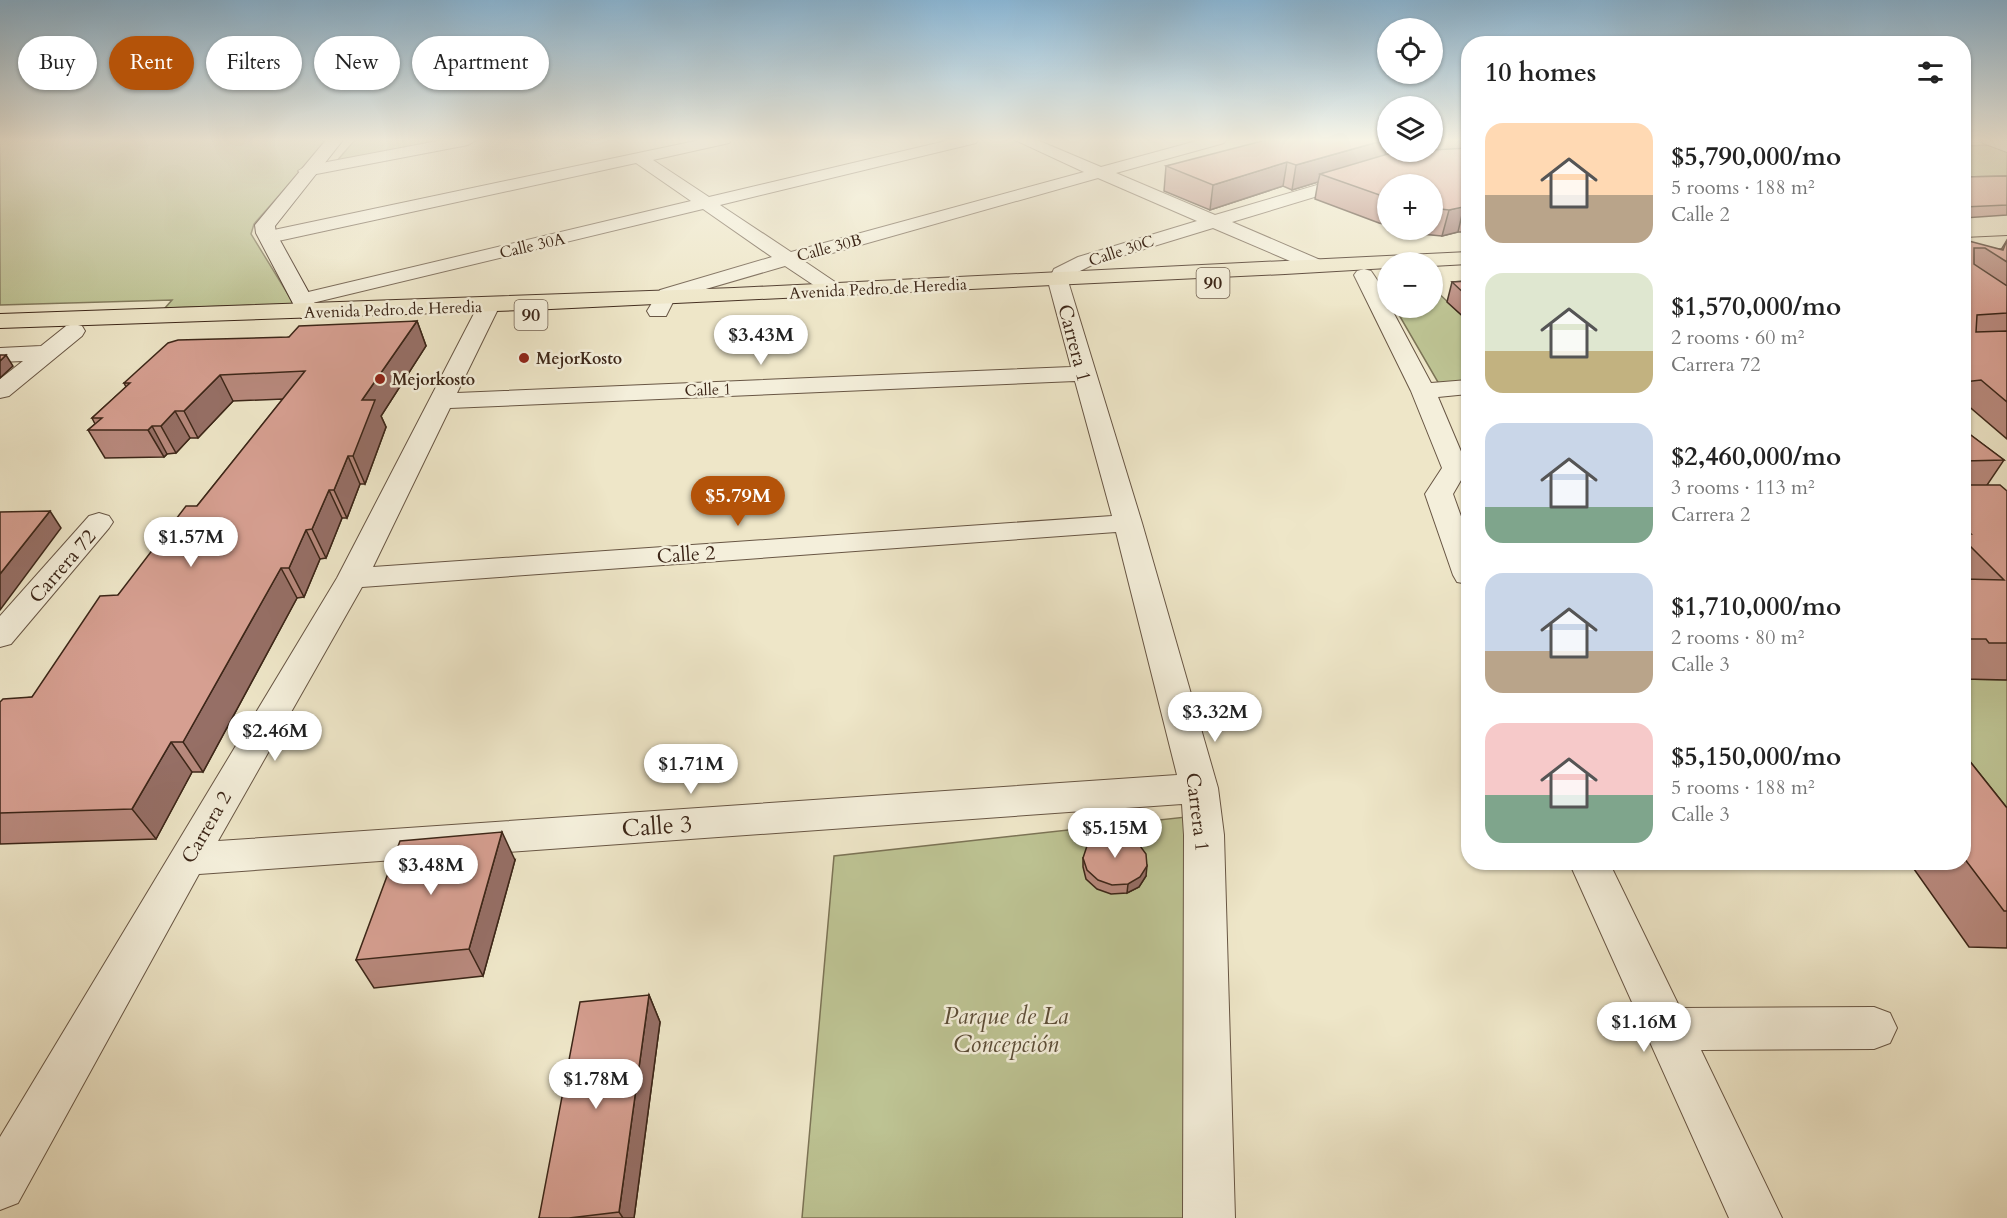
<!DOCTYPE html>
<html lang="en">
<head>
<meta charset="utf-8">
<style>
	body { margin:0; font-family:Cardo,serif; background:#f6f6f6; color:#222; height:100vh; display:flex; flex-direction:column; font-size:22px; white-space:nowrap }
	* { box-sizing:border-box; margin:0 }
	p { font-size:20px; color:#767676 }
	.icon { flex:none; width:33px; height:33px; fill:none; stroke:currentColor; stroke-width:2; stroke-linecap:round; stroke-linejoin:round }
	.map { position:relative; flex:1; overflow:hidden }
	.panel { position:absolute; left:1461px; top:36px; width:510px; height:834px; display:flex; flex-direction:column; background:#fff; border-radius:24px; box-shadow:0 2px 4px #0004 }
	.panel>* { flex:none }
	.banner { position:absolute; left:18px; top:36px; width:570px; height:54px; display:flex; gap:12px }
	.fabs { position:absolute; left:1377px; top:18px; display:grid; gap:12px }
	.fabs a { display:grid; place-items:center; width:66px; height:66px; border-radius:50%; background:#fff; box-shadow:0 2px 4px #0004; font-size:30px }
	.price { position:absolute; translate:-50% -51px; padding:0 14px; border-radius:21px; background:#fff; color:#222; font-size:20px; line-height:39px; filter:drop-shadow(0 2px 3px #0008) }
	.price::after { content:''; position:absolute; left:50%; top:36px; width:18px; height:14px; margin-left:-9px; background:inherit; clip-path:polygon(0 0,100% 0,50% 100%) }
	.price.active { background:#b45309; color:#fff }
	ul { padding:0; list-style:none }
	li { display:flex; align-items:center; gap:18px; height:150px; padding:0 24px }
	li span { display:grid; place-items:center; flex:none; width:168px; height:120px; border-radius:18px; color:#555 }
	li>.icon { margin-inline-start:auto }
	span .icon { width:72px; height:72px; fill:#fffc; stroke-width:1 }
	li b { font-size:26px }
	h2 { display:flex; justify-content:space-between; align-items:center; height:72px; padding:0 24px; font-size:26px }
	.pill { padding:0 21px; border-radius:27px; background:#fff; box-shadow:0 2px 4px #0004; font-size:21px; line-height:54px }
	.pill.active { background:#b45309; color:#fff }
	.map>svg:first-child { display:block }
	.green { fill:#bdc393; stroke:#7c7456; stroke-width:1.5 }
	.lines { fill:none; stroke-linecap:round; stroke-linejoin:round }
	.street-casing { stroke:#685644; stroke-width:2 }
	.secondary-casing { stroke:#3c2618; stroke-width:2 }
	.highway-casing { stroke:#3c2618; stroke-width:2 }
	.street { fill:#f4efdb; fill-rule:evenodd }
	.secondary { fill:#f4efdb; fill-rule:evenodd }
	.highway { fill:#eee6c8; fill-rule:evenodd }
	.wall { fill:#b8897d; stroke:#3c2618; stroke-width:1.5 }
	.shaded-wall { fill:#966f66; stroke:#3c2618; stroke-width:1.5 }
	.building { fill:#d69f91; stroke:#3c2618; stroke-width:1.5 }
	.poi-dot { fill:#8f2418; stroke:#f4efdb; stroke-width:2 }
	.labels { text-anchor:middle; stroke-width:5; stroke-linejoin:round; paint-order:stroke }
	.far-street-label { font-size:16px; fill:#3c2618; stroke:#f4efdb }
	.far-poi-label { font-size:16px; font-weight:bold; fill:#3c2618; stroke:#f4efdb; text-anchor:start }
	.shield { fill:#f4efdb; stroke:#736252; stroke-width:1.5 }
	.shield-label { font-size:18px; font-weight:bold; fill:#3c2618 }
	.street-label { font-size:20px; fill:#3c2618; stroke:#f4efdb }
	.near-street-label { font-size:24px; fill:#3c2618; stroke:#f4efdb }
	.near-park-label { font-size:24px; font-style:italic; fill:#5c4d37; stroke:#f4efdb }
</style>
</head>
<body>
<div class="map">
<svg width="2007" height="1218" viewBox="0 0 2007 1218">
	<rect width="100%" height="100%" fill="#eee6c8"/>
	<filter id="stains"><feTurbulence type="fractalNoise" baseFrequency=".00333" numOctaves="4"/><feColorMatrix values="0 0 0 0 .2 0 0 0 0 .09 0 0 0 0 .02 0 0 0 .5 -.17"/></filter>
	<radialGradient id="worn" r=".72"><stop offset=".6" stop-color="#630" stop-opacity="0"/><stop offset="1" stop-color="#630" stop-opacity=".3"/></radialGradient>
	<!-- green -->
	<g class="green">
		<polygon points="0,140 328,140 254,224 251,234 294,304 165,308 172,300 0,305"/>
		<polygon points="355,140 454,140 335,163"/>
		<polygon points="1995,145 2007,149 2007,180 1964,182 1964,146"/>
		<polygon points="1433,288 1468,321 1468,382 1439,384 1395,308 1432,308"/>
		<polygon points="1964,679 2007,680 2007,867 1964,829"/>
		<polygon points="1195,816 1191,1218 802,1218 834,856"/>
	</g>
	<g class="lines">
		<!-- street casing -->
		<g class="street-casing">
			<g id="street">
				<polygon points="443,140 476,140 468,145 306,176 298,171 306,166"/>
				<path d="M700,140H731L729,143L653,160L709,197L950,140H978L976,143L720,205L791,252L1084,172L1015,140H1037L1101,167L1200,140H1226L1224,143L1116,173L1215,215L1358,173L1367,178L1364,182L1232,222L1325,262L1328,266L1325,270H1311L1213,228L1092,265L1070,276L1068,281L1142,523L1218,788L1224,835L1235,1218H1183L1184,835L1182,804L199,874L18,1203L0,1210V1137L337,578L481,300H497L500,305L457,393L1071,367L1048,281L1054,269L1078,257L1197,221L1098,178L804,261L841,286L844,290L841,294H827L785,266L675,298L666,316H650L647,311L660,290L772,257L703,209L304,305L297,303L293,299L297,295L304,293L691,201L636,163L269,243L259,237L269,231ZM1075,381L1112,516L373,567L450,408ZM1116,532L1177,775L218,841L362,587Z"/>
				<polygon points="1981,140 2007,141 2007,152 1983,143"/>
				<path d="M1364,269L1371,271C1378,281 1388,295 1388,308H1391L1431,383L1468,380V394L1438,397L1468,468L1453,494L1468,536V584L1457,582L1453,575L1425,494L1442,468L1411,391L1354,275L1357,271Z"/>
				<polygon points="74,324 82,326 85,331 82,336 9,396 0,398 0,379 23,361 0,362 0,348 41,346 66,326"/>
				<polygon points="99,513 109,516 113,522 109,528 11,644 0,647 0,616 89,516"/>
				<polygon points="1569,862 1609,862 1680,1008 1874,1007 1890,1013 1897,1028 1890,1043 1874,1049 1701,1050 1782,1218 1729,1218"/>
			</g>
		</g>
		<!-- secondary casing -->
		<g class="secondary-casing">
			<polygon id="secondary" points="326,140 343,140 275,226 276,233 320,313 317,318 301,318 298,313 256,233 255,225"/>
		</g>
		<!-- highway casing -->
		<g class="highway-casing">
			<g id="highway">
				<polygon points="2007,236 2007,248 1964,250 1964,238"/>
				<polygon points="1468,252 1468,264 1432,266 1432,262 1388,262 1388,268 1285,274 551,309 0,328 0,314 734,288"/>
			</g>
		</g>
		<!-- street -->
		<use href="#street" class="street"/>
		<!-- secondary -->
		<use href="#secondary" class="secondary"/>
		<!-- highway -->
		<use href="#highway" class="highway"/>
	</g>
	<!-- wall -->
	<g class="wall">
		<polygon points="1388,140 1388,152 1432,152 1432,140 1468,140 1468,232 1458,232 1442,236 1410,233 1403,230 1432,230 1432,184 1388,184 1388,225 1379,223 1315,199 1318,182 1292,190 1283,186 1210,210 1164,191 1166,166"/>
		<polygon points="2007,176 2007,215 1964,218 1964,177"/>
		<polygon points="2007,240 2007,439 1966,404 1964,404 1964,241 2001,250"/>
		<polygon points="1468,281 1468,321 1447,302 1452,282"/>
		<polygon points="417,321 426,346 381,416 386,427 365,484 360,484 347,518 342,518 326,558 320,559 304,597 297,598 203,772 192,772 156,839 0,844 0,702 32,697 118,595 197,506 283,399 233,401 198,438 190,438 176,453 167,454 164,457 105,458 88,430 95,424 92,418 126,387 124,383 289,337"/>
		<polygon points="1964,430 2004,460 1987,485 2007,491 2007,680 1964,679"/>
		<polygon points="1964,754 2007,808 2007,948 1969,947 1909,862 1964,862"/>
		<polygon points="1083,858 1146,876 1139,887 1127,893 1111,894 1097,889 1086,879 1083,867"/>
		<polygon points="515,860 483,976 374,988 356,960"/>
		<polygon points="649,995 660,1022 634,1218 539,1218"/>
	</g>
	<!-- shaded-wall -->
	<g class="shaded-wall">
		<polygon points="1385,140 1388,140 1388,143 1383,163 1320,174 1318,182 1292,190 1296,165"/>
		<polygon points="1287,162 1283,186 1210,210 1213,185"/>
		<polygon points="1464,206 1458,232 1442,236 1449,210"/>
		<polygon points="417,321 426,346 381,416 386,427 365,484 353,456 362,400"/>
		<polygon points="6,355 13,366 0,378 0,361"/>
		<polygon points="220,375 233,401 198,438 184,411"/>
		<polygon points="175,411 190,438 176,453 161,426"/>
		<polygon points="152,426 167,454 164,457 148,430"/>
		<polygon points="348,456 360,484 347,518 334,490"/>
		<polygon points="329,490 342,518 326,558 312,529"/>
		<polygon points="50,511 61,528 0,610 0,574"/>
		<polygon points="306,530 320,559 304,597 289,568"/>
		<polygon points="281,568 297,598 203,772 183,742"/>
		<polygon points="171,742 192,772 156,839 132,809"/>
		<polygon points="502,832 515,860 483,976 469,949"/>
		<polygon points="1147,866 1146,876 1139,887 1127,893 1128,884"/>
		<polygon points="649,995 660,1022 634,1218 623,1218 619,1212"/>
	</g>
	<!-- building -->
	<g class="building">
		<polygon points="1266,140 1385,140 1296,165 1287,162 1213,185 1166,166"/>
		<polygon points="1468,148 1468,206 1449,210 1432,208 1432,184 1388,184 1388,198 1320,174 1391,153 1432,152 1432,150"/>
		<polygon points="2007,176 2007,205 1964,207 1964,177"/>
		<polygon points="2007,240 2007,262 1985,248 1974,248 1974,264 2007,286 2007,313 1977,315 1976,332 2007,331 2007,402 1981,380 1964,382 1964,241 1969,241 2003,250"/>
		<polygon points="1468,281 1468,297 1452,282"/>
		<polygon points="417,321 362,400 375,400 353,456 348,456 334,490 329,490 312,529 306,530 289,568 281,568 183,742 171,742 132,809 0,813 0,702 3,699 32,697 100,596 118,595 186,506 197,506 305,371 220,375 184,411 175,411 161,426 152,426 148,430 88,430 102,418 92,418 130,383 124,383 168,343 178,340 289,337 299,326"/>
		<polygon points="0,355 6,355 0,361"/>
		<polygon points="1964,430 2004,460 1964,461"/>
		<polygon points="1964,485 2000,485 2007,491 2007,643 1989,643 1986,639 1964,639 1964,579 2004,580 1964,540 1964,534 1971,534 1964,528"/>
		<polygon points="50,511 0,574 0,512"/>
		<polygon points="1964,754 2007,808 2007,911 2004,911 1964,858"/>
		<polygon points="502,832 469,949 356,960 400,841"/>
		<polygon points="1111,833 1126,835 1138,843 1146,854 1147,866 1140,877 1128,884 1112,885 1098,880 1087,870 1083,858 1087,846 1097,837"/>
		<polygon points="649,995 619,1212 569,1218 539,1218 580,1002"/>
	</g>
	<!-- sky -->
	<linearGradient id="sky" x2="0" y2="1"><stop stop-color="#8ab8d8"/><stop offset="0.45" stop-color="#f7f4e6"/><stop offset="1" stop-color="#f7f4e6" stop-opacity="0"/></linearGradient>
	<rect width="2007" height="311" fill="url(#sky)"/>
	<!-- markers -->
	<g class="poi-dot">
		<circle cx="524" cy="358" r="6"/>
		<circle cx="380" cy="379" r="6"/>
	</g>
	<g class="labels">
		<!-- far-street labels -->
		<g class="far-street-label">
			<text transform="translate(532 245) rotate(-13)" y="6">Calle 30A</text>
			<text transform="translate(829 247) rotate(-15)" y="6">Calle 30B</text>
			<text transform="translate(1121 250) rotate(-18)" y="6">Calle 30C</text>
			<text transform="translate(878 288) rotate(-3)" y="6">Avenida Pedro de Heredia</text>
			<text transform="translate(393 309) rotate(-2)" y="6">Avenida Pedro de Heredia</text>
			<text transform="translate(708 389) rotate(-2)" y="6">Calle 1</text>
		</g>
		<!-- far-poi labels -->
		<g class="far-poi-label">
			<text x="536" y="364">MejorKosto</text>
			<text x="392" y="385">Mejorkosto</text>
		</g>
		<!-- shield labels -->
		<g class="shield">
			<rect x="1196.5" y="268" width="33" height="30" rx="4.5"/>
			<rect x="514.5" y="300" width="33" height="30" rx="4.5"/>
		</g>
		<g class="shield-label">
			<text x="1213" y="289">90</text>
			<text x="531" y="321">90</text>
		</g>
		<!-- street labels -->
		<g class="street-label">
			<text transform="translate(1075 343) rotate(75)" y="7">Carrera 1</text>
			<text transform="translate(686 554) rotate(-4)" y="7">Calle 2</text>
			<text transform="translate(62 566) rotate(-49)" y="7">Carrera 72</text>
			<text transform="translate(1198 812) rotate(83)" y="7">Carrera 1</text>
			<text transform="translate(206 827) rotate(-60)" y="7">Carrera 2</text>
		</g>
		<!-- near-street labels -->
		<g class="near-street-label">
			<text transform="translate(657 826) rotate(-4)" y="8">Calle 3</text>
		</g>
		<!-- near-park labels -->
		<g class="near-park-label">
			<text x="1006" y="1024">Parque de La<tspan x="1006" dy="28">Concepción</tspan></text>
		</g>
	</g>
	<rect width="100%" height="100%" filter="url(#stains)"/>
	<rect width="100%" height="100%" fill="url(#worn)"/>
</svg>
<div class="fabs">
<a><svg class="icon" aria-label="locate" viewBox="0 0 24 24"><circle cx="12" cy="12" r="6"/><path d="M12 2v4M12 18v4M2 12h4M18 12h4"/></svg></a>
<a><svg class="icon" aria-label="layers" viewBox="0 0 24 24"><path d="M12 4l9 5-9 5-9-5zM3 14l9 5 9-5"/></svg></a>
<a>+</a>
<a>−</a>
</div>
<b class="price" style="left:761px;top:366px">$3.43M</b>
<b class="price active" style="left:738px;top:527px">$5.79M</b>
<b class="price" style="left:191px;top:568px">$1.57M</b>
<b class="price" style="left:1215px;top:743px">$3.32M</b>
<b class="price" style="left:275px;top:762px">$2.46M</b>
<b class="price" style="left:691px;top:795px">$1.71M</b>
<b class="price" style="left:1115px;top:859px">$5.15M</b>
<b class="price" style="left:431px;top:896px">$3.48M</b>
<b class="price" style="left:1644px;top:1053px">$1.16M</b>
<b class="price" style="left:596px;top:1110px">$1.78M</b>
<div class="banner">
<a class="pill">Buy</a>
<a class="pill active">Rent</a>
<a class="pill">Filters</a>
<a class="pill">New</a>
<a class="pill">Apartment</a>
</div>
<section class="panel">
<h2>10 homes<svg class="icon" aria-label="filters" viewBox="0 0 24 24"><path d="M4 7h16M4 17h16"/><circle cx="9" cy="7" r="2"/><circle cx="15" cy="17" r="2"/></svg></h2>
<ul>
<li><span style="background:linear-gradient(#ffd9b3 60%,#b9a48a 0)"><svg class="icon" aria-label="home" viewBox="0 0 24 24"><path d="M3 11l9-7 9 7M6 9v11h12V9"/></svg></span><div><b>$5,790,000/mo</b><p>5 rooms · 188 m²</p><p>Calle 2</p></div></li>
<li><span style="background:linear-gradient(#dfe7d0 65%,#c2b280 0)"><svg class="icon" aria-label="home" viewBox="0 0 24 24"><path d="M3 11l9-7 9 7M6 9v11h12V9"/></svg></span><div><b>$1,570,000/mo</b><p>2 rooms · 60 m²</p><p>Carrera 72</p></div></li>
<li><span style="background:linear-gradient(#c9d6e8 70%,#7fa58c 0)"><svg class="icon" aria-label="home" viewBox="0 0 24 24"><path d="M3 11l9-7 9 7M6 9v11h12V9"/></svg></span><div><b>$2,460,000/mo</b><p>3 rooms · 113 m²</p><p>Carrera 2</p></div></li>
<li><span style="background:linear-gradient(#c9d6e8 65%,#b9a48a 0)"><svg class="icon" aria-label="home" viewBox="0 0 24 24"><path d="M3 11l9-7 9 7M6 9v11h12V9"/></svg></span><div><b>$1,710,000/mo</b><p>2 rooms · 80 m²</p><p>Calle 3</p></div></li>
<li><span style="background:linear-gradient(#f6c9c9 60%,#7fa58c 0)"><svg class="icon" aria-label="home" viewBox="0 0 24 24"><path d="M3 11l9-7 9 7M6 9v11h12V9"/></svg></span><div><b>$5,150,000/mo</b><p>5 rooms · 188 m²</p><p>Calle 3</p></div></li>
</ul>
</section>
</div>
</body>
</html>
